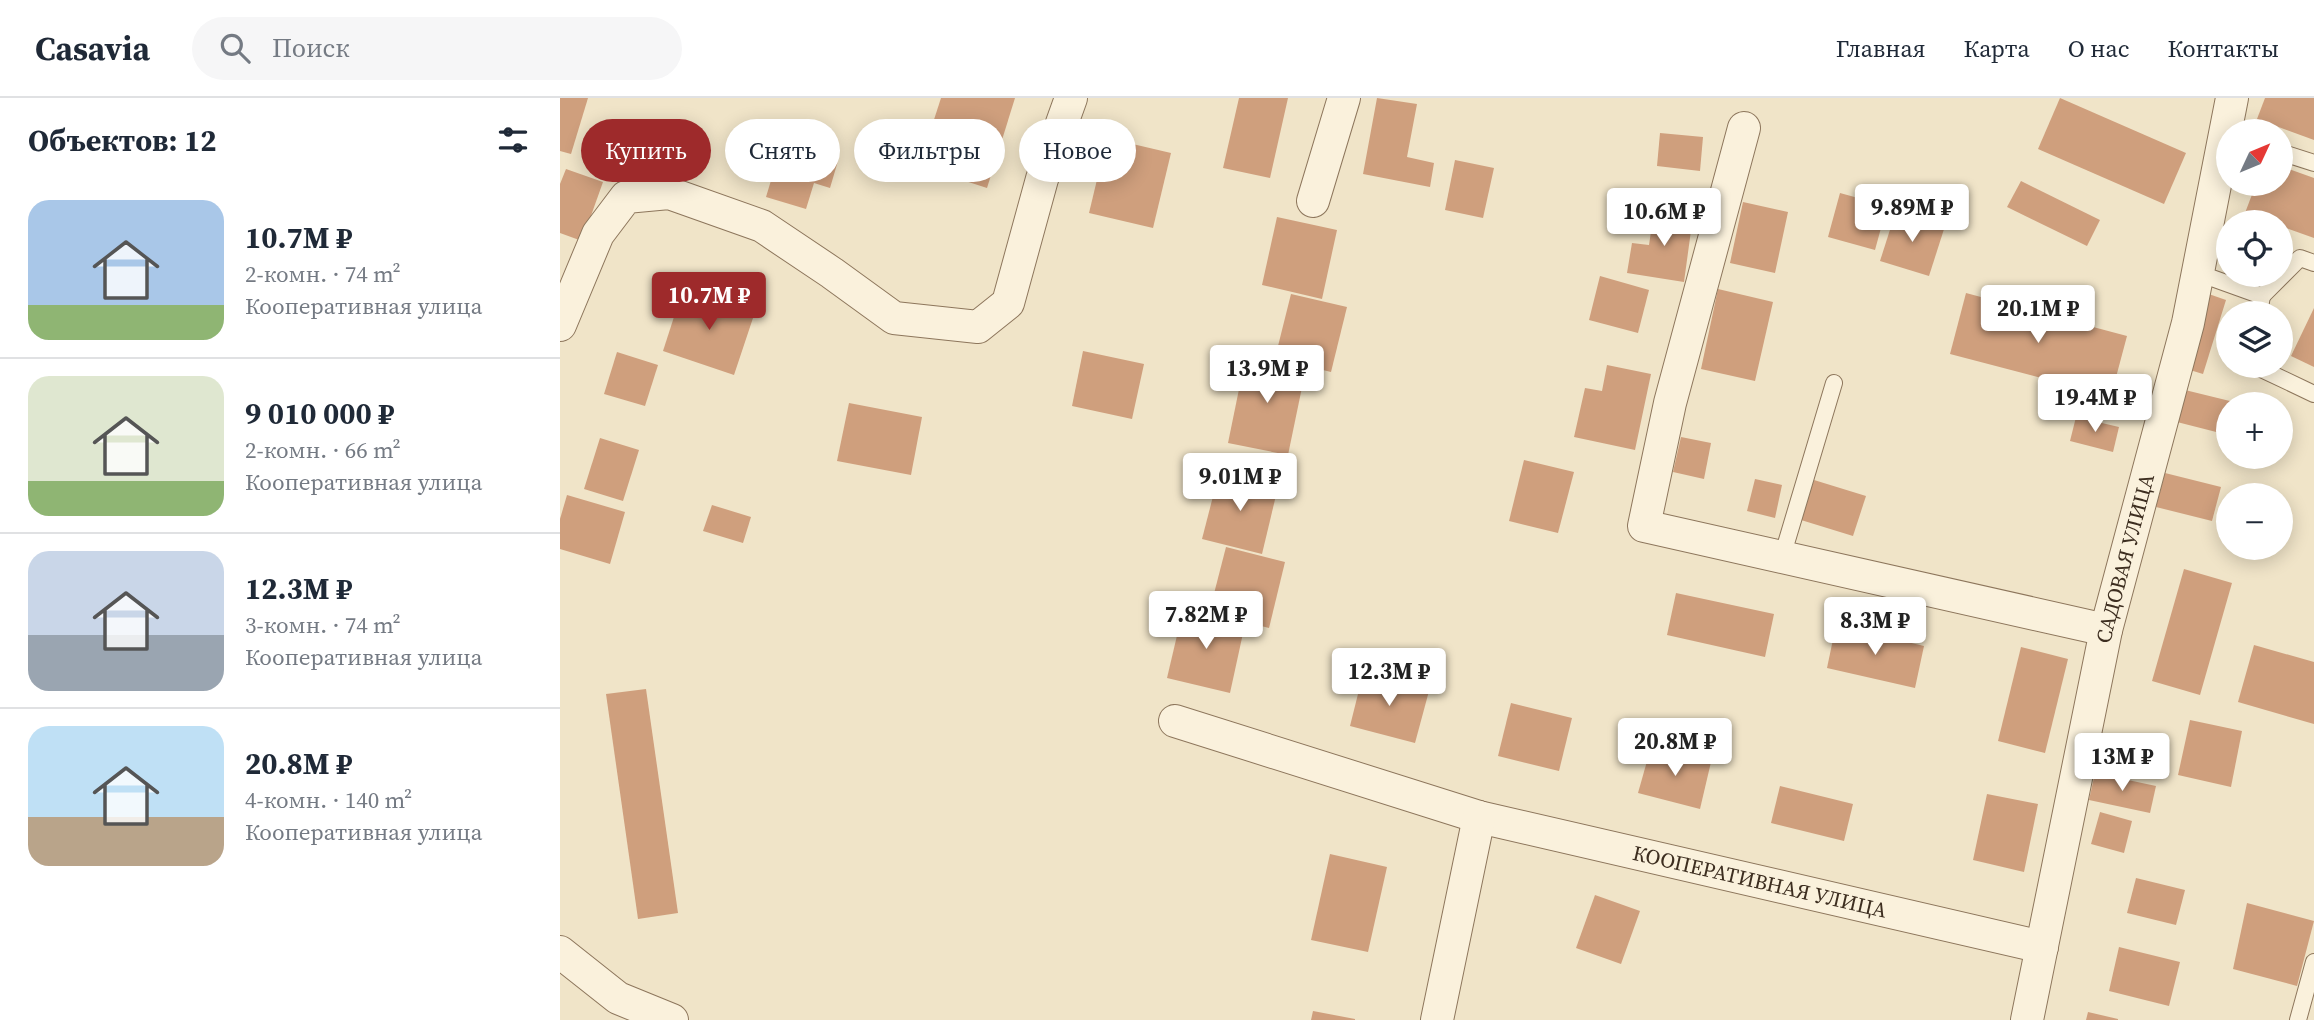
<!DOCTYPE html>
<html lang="ru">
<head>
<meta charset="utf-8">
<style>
	body { margin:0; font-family:"Source Serif 4",serif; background:#f6f6f7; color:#1f2937; height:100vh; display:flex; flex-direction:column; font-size:26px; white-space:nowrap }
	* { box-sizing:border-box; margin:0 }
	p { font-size:23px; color:#747a83 }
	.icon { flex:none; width:38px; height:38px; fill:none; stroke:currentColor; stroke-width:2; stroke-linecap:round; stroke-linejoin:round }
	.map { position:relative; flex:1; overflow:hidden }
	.details { display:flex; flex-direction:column; background:#fff; width:560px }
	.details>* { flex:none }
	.top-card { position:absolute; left:21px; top:21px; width:665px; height:63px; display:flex; gap:14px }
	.needle { width:46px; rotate:46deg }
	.buttons { position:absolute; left:1656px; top:21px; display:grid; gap:14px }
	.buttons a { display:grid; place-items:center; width:77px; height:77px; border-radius:50%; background:#fff; box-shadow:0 4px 18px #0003; font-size:35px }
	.price { position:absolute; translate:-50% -60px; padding:0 16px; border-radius:7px; background:#fff; color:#222; font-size:23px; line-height:46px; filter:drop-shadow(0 2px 4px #0008) }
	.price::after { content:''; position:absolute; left:50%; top:42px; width:21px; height:16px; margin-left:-10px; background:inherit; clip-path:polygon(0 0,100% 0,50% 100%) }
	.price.selected { background:#9e2a2b; color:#fff }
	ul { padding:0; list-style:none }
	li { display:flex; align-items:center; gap:21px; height:175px; padding:0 28px }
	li+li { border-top:2px solid #e0e1e3 }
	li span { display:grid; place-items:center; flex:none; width:196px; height:140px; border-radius:21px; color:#555 }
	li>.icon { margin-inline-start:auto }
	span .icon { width:84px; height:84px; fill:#fffc; stroke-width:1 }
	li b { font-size:30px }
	h2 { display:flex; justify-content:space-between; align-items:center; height:84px; padding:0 28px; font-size:30px }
	.chip { padding:0 24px; border-radius:32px; background:#fff; box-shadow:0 4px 18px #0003; font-size:24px; line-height:63px }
	.chip.selected { background:#9e2a2b; color:#fff }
	header { display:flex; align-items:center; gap:42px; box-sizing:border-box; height:98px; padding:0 35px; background:#fff; border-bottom:2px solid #e0e1e3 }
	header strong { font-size:33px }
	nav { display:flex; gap:38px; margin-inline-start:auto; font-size:24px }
	.search { width:490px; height:63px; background:#f6f6f7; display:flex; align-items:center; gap:18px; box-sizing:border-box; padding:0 24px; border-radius:38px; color:#747a83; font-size:26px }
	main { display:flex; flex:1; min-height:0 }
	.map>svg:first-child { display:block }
	.building { fill:#cf9f7d }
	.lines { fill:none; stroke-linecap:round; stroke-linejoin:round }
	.service-casing { stroke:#8d765c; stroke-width:18 }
	.minor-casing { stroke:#8d765c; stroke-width:34 }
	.service { stroke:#faf1dc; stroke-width:16 }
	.minor { stroke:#faf1dc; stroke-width:32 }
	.labels { text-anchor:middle; stroke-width:7; stroke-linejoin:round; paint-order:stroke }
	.street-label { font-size:21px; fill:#3d2e20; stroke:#f7eed8 }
</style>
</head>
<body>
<header>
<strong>Casavia</strong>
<div class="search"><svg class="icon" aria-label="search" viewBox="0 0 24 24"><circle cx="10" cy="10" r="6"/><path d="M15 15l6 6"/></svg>Поиск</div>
<nav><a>Главная</a><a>Карта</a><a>О нас</a><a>Контакты</a></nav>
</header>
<main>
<section class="details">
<h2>Объектов: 12<svg class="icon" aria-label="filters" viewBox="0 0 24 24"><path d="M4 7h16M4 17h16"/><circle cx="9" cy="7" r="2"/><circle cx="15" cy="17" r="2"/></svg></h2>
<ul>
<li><span style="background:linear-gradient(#a9c7e8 75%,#8fb573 0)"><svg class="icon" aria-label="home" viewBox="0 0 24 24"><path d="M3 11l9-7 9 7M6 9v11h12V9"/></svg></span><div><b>10.7M ₽</b><p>2-комн. · 74 m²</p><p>Кооперативная улица</p></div></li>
<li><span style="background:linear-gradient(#dfe7d0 75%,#8fb573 0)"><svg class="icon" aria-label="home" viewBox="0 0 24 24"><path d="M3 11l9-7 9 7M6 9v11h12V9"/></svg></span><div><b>9 010 000 ₽</b><p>2-комн. · 66 m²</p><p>Кооперативная улица</p></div></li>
<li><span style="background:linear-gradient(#c9d6e8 60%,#9aa5b1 0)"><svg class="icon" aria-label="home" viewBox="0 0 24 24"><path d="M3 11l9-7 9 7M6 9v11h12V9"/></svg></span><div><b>12.3M ₽</b><p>3-комн. · 74 m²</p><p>Кооперативная улица</p></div></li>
<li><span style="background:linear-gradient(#bfe0f5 65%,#b9a48a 0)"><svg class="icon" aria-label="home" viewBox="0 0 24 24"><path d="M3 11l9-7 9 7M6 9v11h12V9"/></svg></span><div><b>20.8M ₽</b><p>4-комн. · 140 m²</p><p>Кооперативная улица</p></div></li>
</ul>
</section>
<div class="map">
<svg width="1754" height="922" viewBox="0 0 1754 922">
	<rect width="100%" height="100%" fill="#f0e4c8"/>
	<!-- building -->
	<g class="building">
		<polygon points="0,0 28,0 11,56 0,53"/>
		<polygon points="381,0 455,0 427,90 359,68"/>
		<polygon points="679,0 728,0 710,80 663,70"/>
		<polygon points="817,0 857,6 847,59 874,65 870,89 803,76"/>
		<polygon points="1500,0 1626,55 1604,106 1478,51"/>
		<polygon points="1705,0 1754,0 1754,42 1697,21"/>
		<polygon points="1100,35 1143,39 1140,73 1097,68"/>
		<polygon points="547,40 611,55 593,130 529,115"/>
		<polygon points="222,46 278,63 270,90 254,85 246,111 206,99"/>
		<polygon points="895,62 934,70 923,120 885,112"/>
		<polygon points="1720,68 1754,80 1754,140 1720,128 1720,124 1711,124 1685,115 1696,86 1720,86"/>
		<polygon points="6,71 43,84 22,143 0,135 0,86"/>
		<polygon points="1461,83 1540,122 1527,148 1447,109"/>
		<polygon points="1280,95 1327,108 1315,152 1268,139"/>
		<polygon points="1183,104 1228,114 1215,175 1170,165"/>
		<polygon points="1094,113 1133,118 1124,184 1067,175 1072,145 1089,147"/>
		<polygon points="1336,113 1385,128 1369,178 1320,163"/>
		<polygon points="717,119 777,132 762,201 702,187"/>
		<polygon points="1040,178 1089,192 1078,235 1029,222"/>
		<polygon points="123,191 195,214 174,277 103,253"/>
		<polygon points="1158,191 1213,204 1195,283 1141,271"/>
		<polygon points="1643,194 1666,202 1643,276 1620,269"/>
		<polygon points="1406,195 1567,238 1551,298 1390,256"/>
		<polygon points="731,196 787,209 771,274 715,260"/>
		<polygon points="1754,210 1754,269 1731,258"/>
		<polygon points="523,253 584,266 572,321 512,308"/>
		<polygon points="57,254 98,267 85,308 44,296"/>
		<polygon points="686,257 746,270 728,357 668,345"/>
		<polygon points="1047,267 1091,276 1075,352 1014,339 1025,290 1042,293"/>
		<polygon points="1625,292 1678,305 1668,306 1668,337 1617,324"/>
		<polygon points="289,305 362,319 351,377 277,363"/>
		<polygon points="1516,319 1559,329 1553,354 1510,343"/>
		<polygon points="1121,339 1151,345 1144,381 1113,374"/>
		<polygon points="40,340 79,352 63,403 24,391"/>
		<polygon points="964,362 1014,374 998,435 949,423"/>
		<polygon points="659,375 718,389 702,456 642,441"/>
		<polygon points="1605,375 1661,389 1652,423 1596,409"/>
		<polygon points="1195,381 1222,387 1215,420 1187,413"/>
		<polygon points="1254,382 1306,398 1293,438 1241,422"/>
		<polygon points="7,397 65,414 50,466 0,451 0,421"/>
		<polygon points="152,407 191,419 183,445 143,433"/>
		<polygon points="666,449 725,464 709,530 649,515"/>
		<polygon points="1624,471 1672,485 1640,597 1592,583"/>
		<polygon points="1116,495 1214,516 1205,559 1107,537"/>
		<polygon points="623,512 685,526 670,595 607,580"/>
		<polygon points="1276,527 1364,548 1355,590 1267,570"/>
		<polygon points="1694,547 1754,564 1754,626 1678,604"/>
		<polygon points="1461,549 1508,561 1485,655 1438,643"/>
		<polygon points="803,576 869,593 855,645 790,628"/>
		<polygon points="86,591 118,815 78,821 46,596"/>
		<polygon points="951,605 1012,620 999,673 938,658"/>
		<polygon points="1630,622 1682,633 1671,689 1618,677"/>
		<polygon points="1091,649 1151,664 1140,711 1078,695"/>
		<polygon points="1535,675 1596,688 1590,715 1529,702"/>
		<polygon points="1220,688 1293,706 1284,743 1211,725"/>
		<polygon points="1427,696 1478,706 1464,774 1413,762"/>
		<polygon points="1540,714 1572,723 1564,755 1531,746"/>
		<polygon points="770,756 827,769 808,854 751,842"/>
		<polygon points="1576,780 1625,792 1616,827 1567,815"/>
		<polygon points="1035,797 1080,813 1061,866 1016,850"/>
		<polygon points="1687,805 1754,823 1737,888 1673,871"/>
		<polygon points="1559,849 1620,864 1609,908 1549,893"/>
		<polygon points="753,913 795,921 795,922 751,922"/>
		<polygon points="1528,914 1558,921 1558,922 1526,922"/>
	</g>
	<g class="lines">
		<!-- service casing -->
		<g class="service-casing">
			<g id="service">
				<polyline points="1720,54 1754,65"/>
				<polyline points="1638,175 1702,198 1699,215"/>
				<polyline points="1702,198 1740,160 1754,165"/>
				<polyline points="1695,268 1754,296"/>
				<polyline points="1222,459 1274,285"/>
				<polyline points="1738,922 1754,864"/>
			</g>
		</g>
		<!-- minor casing -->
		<g class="minor-casing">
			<g id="minor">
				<polyline points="1184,30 1110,305 1084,428 1546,532"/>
				<polyline points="753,103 784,0"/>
				<polyline points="0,227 38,136 66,99 109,95 202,128 272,175 334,220 418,229 448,205 482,81 511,0"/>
				<path id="s1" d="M615,623L919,719L1482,849"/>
				<polyline points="0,854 58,900 112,922"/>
				<polyline points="877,922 919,719"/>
				<path id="s2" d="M1467,922L1546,532L1628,225L1672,0"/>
			</g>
		</g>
		<!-- service -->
		<use href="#service" class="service"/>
		<!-- minor -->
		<use href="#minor" class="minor"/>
	</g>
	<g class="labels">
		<!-- street labels -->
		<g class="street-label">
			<text dy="7" stroke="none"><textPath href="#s2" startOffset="472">САДОВАЯ УЛИЦА</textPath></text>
			<text dy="7" stroke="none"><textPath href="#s1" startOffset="607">КООПЕРАТИВНАЯ УЛИЦА</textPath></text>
		</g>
	</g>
</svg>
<div class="buttons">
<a><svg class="needle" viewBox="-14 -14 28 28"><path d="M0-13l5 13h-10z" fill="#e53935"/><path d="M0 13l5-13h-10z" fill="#747a83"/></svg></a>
<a><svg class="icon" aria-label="locate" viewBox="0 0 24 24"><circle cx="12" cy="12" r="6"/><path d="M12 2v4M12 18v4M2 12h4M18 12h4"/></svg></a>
<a><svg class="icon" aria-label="layers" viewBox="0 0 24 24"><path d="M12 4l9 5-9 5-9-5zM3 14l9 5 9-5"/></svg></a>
<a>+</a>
<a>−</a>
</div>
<b class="price" style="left:1352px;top:146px">9.89M ₽</b>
<b class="price" style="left:1104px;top:150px">10.6M ₽</b>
<b class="price selected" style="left:149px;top:234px">10.7M ₽</b>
<b class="price" style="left:1478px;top:247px">20.1M ₽</b>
<b class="price" style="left:707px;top:307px">13.9M ₽</b>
<b class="price" style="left:1535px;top:336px">19.4M ₽</b>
<b class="price" style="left:680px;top:415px">9.01M ₽</b>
<b class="price" style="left:646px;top:553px">7.82M ₽</b>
<b class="price" style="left:1315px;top:559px">8.3M ₽</b>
<b class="price" style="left:829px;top:610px">12.3M ₽</b>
<b class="price" style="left:1115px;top:680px">20.8M ₽</b>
<b class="price" style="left:1562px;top:695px">13M ₽</b>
<div class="top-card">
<a class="chip selected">Купить</a>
<a class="chip">Снять</a>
<a class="chip">Фильтры</a>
<a class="chip">Новое</a>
</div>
</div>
</main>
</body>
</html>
